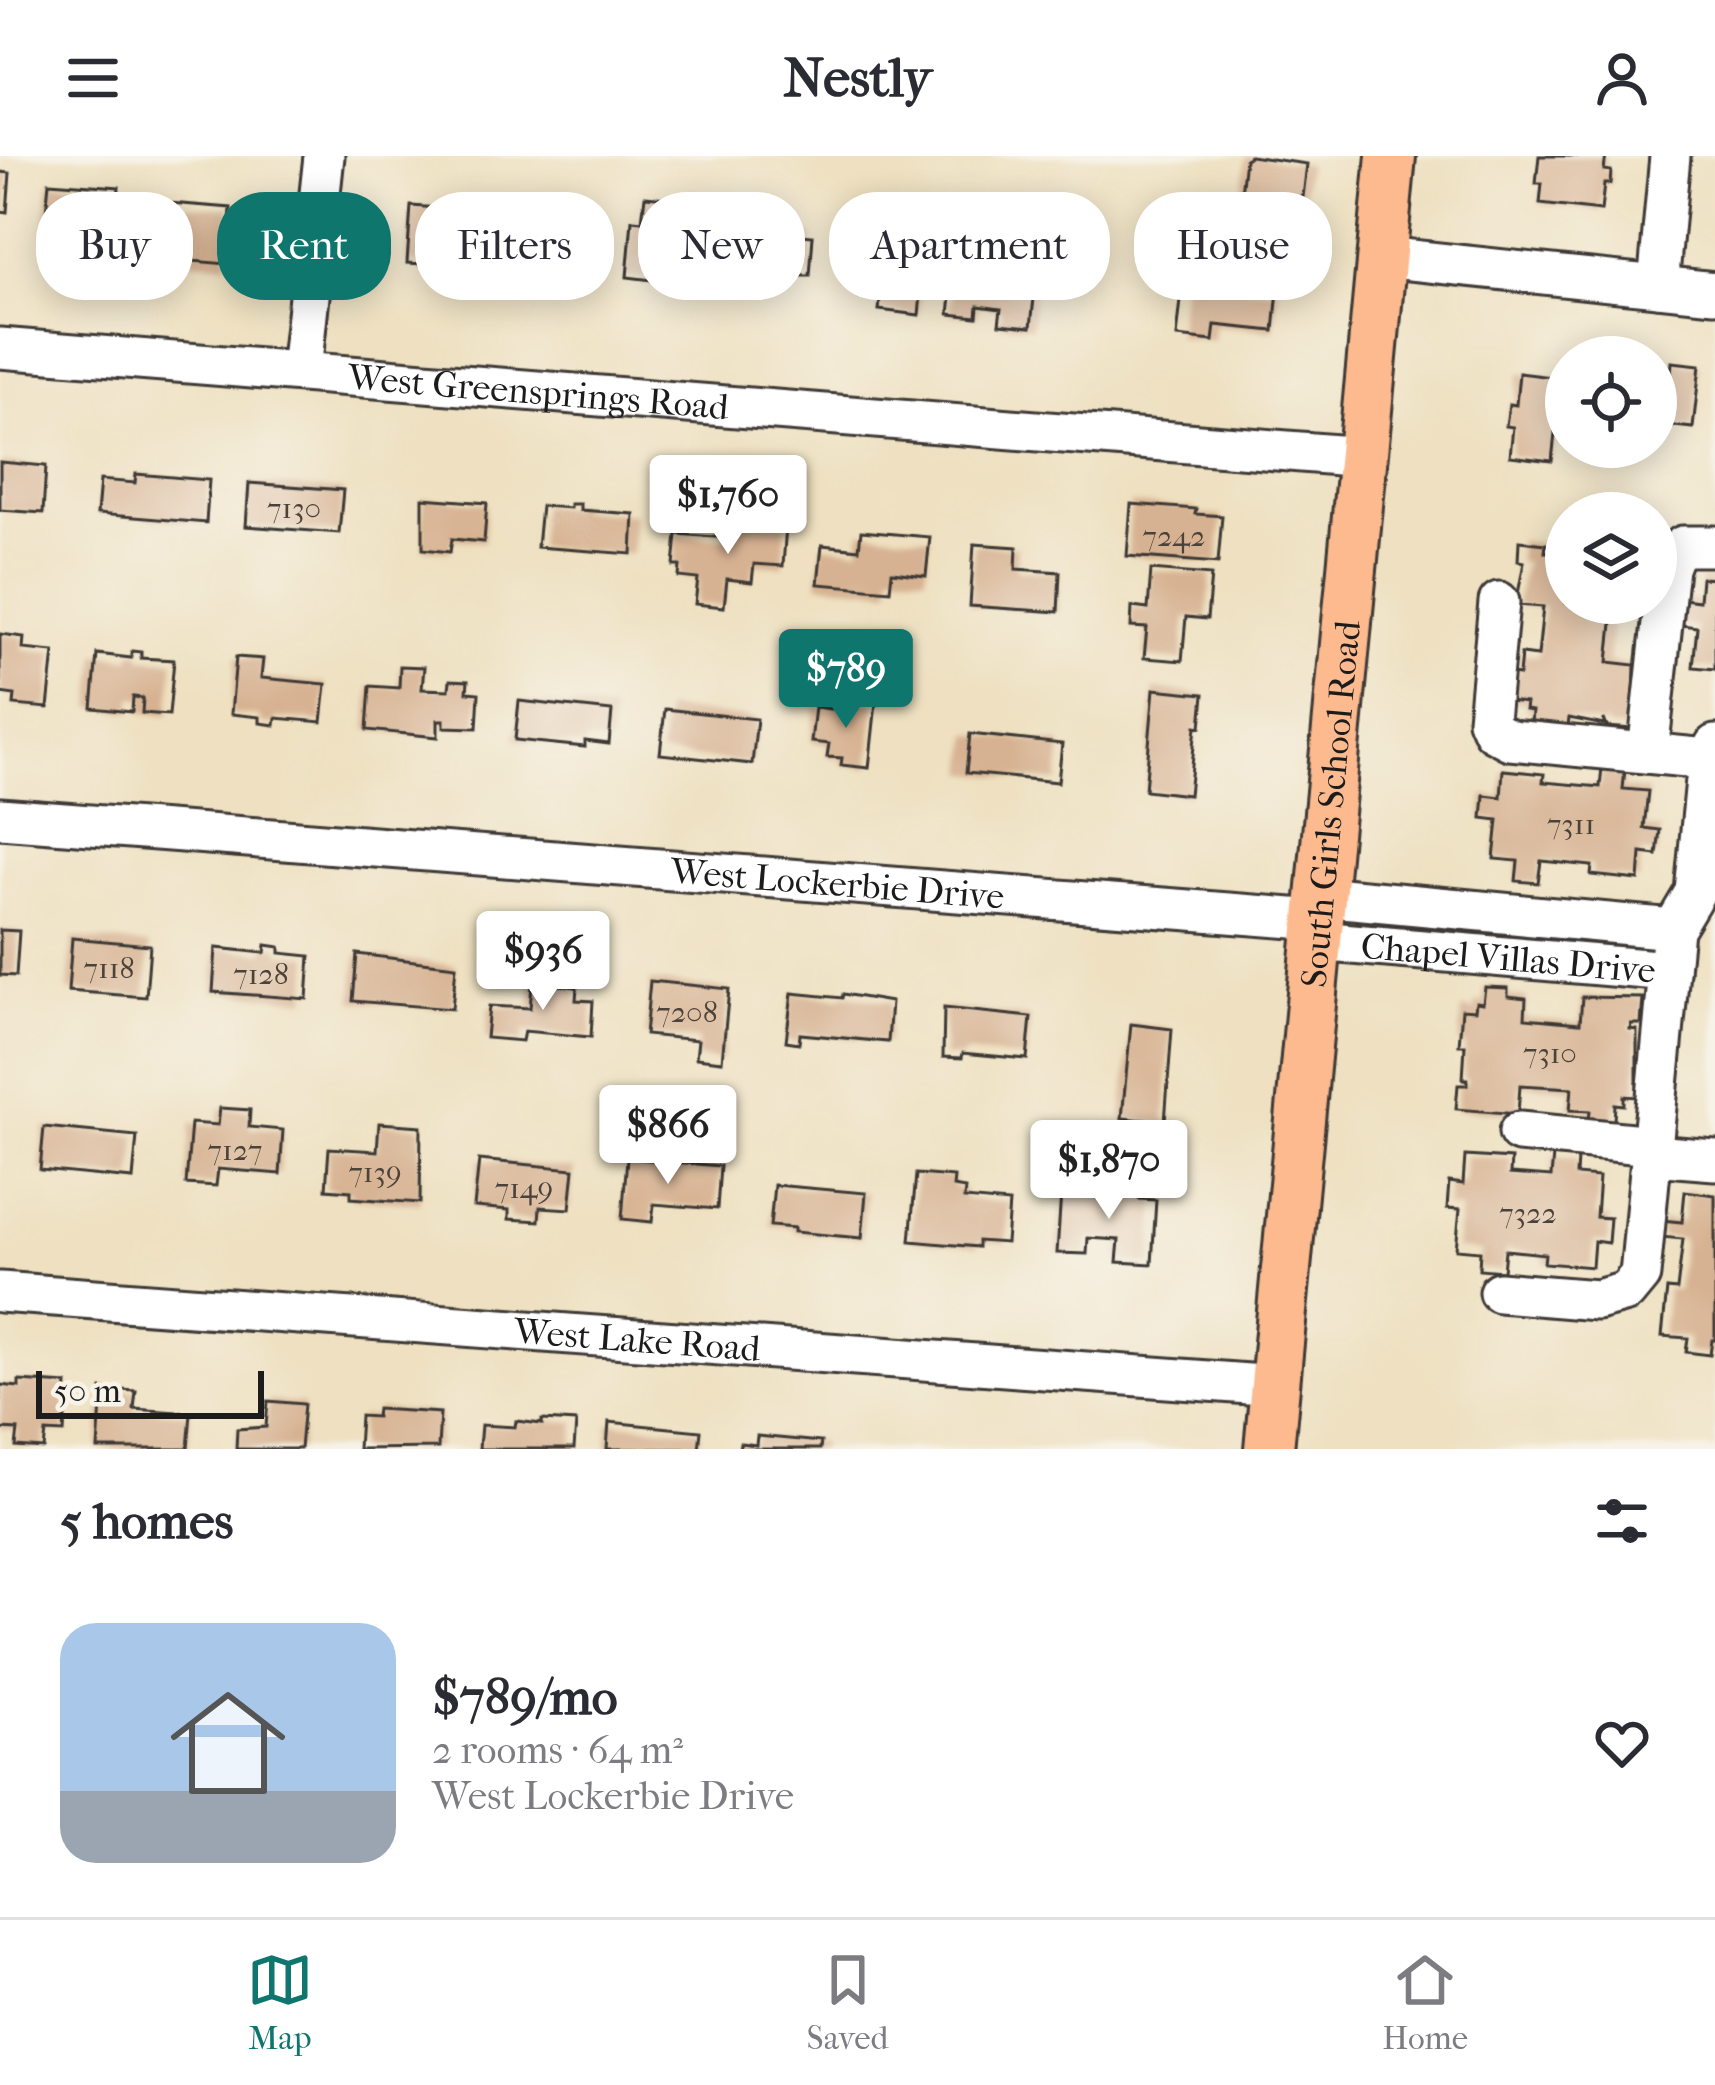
<!DOCTYPE html>
<html lang="en">
<head>
<meta charset="utf-8">
<style>
	body { margin:0; font-family:"IM FELL French Canon",serif; background:#f7f7f7; color:#2b2b33; height:100vh; display:flex; flex-direction:column; font-size:45px; white-space:nowrap }
	* { box-sizing:border-box; margin:0 }
	p { font-size:39px; color:#7c7c81 }
	.icon { flex:none; width:66px; height:66px; fill:none; stroke:currentColor; stroke-width:2; stroke-linecap:round; stroke-linejoin:round }
	.map { position:relative; height:1293px; overflow:hidden }
	.details { display:flex; flex-direction:column; background:#fff; flex:1 }
	.details>* { flex:none }
	.banner { position:absolute; left:36px; top:36px; width:1644px; height:108px; display:flex; gap:24px }
	.controls { position:absolute; left:1545px; top:180px; display:grid; gap:24px }
	.controls a { display:grid; place-items:center; width:132px; height:132px; border-radius:50%; background:#fff; box-shadow:0 6px 30px #0003; font-size:60px }
	.scale { position:absolute; left:36px; bottom:30px; width:228px; box-sizing:border-box; padding-left:12px; border:6px solid #1c1c1c; border-top:0; font-size:33px; line-height:42px; white-space:nowrap; color:#1c1c1c; -webkit-text-stroke:9px #f7f3e8; paint-order:stroke }
	.price { position:absolute; translate:-50% -102px; padding:0 27px; border-radius:12px; background:#fff; color:#222; font-size:39px; line-height:78px; filter:drop-shadow(0 3px 6px #0008) }
	.price::after { content:''; position:absolute; left:50%; top:72px; width:36px; height:27px; margin-left:-18px; background:inherit; clip-path:polygon(0 0,100% 0,50% 100%) }
	.price.selected { background:#0f766e; color:#fff }
	ul { padding:0; list-style:none }
	li { display:flex; align-items:center; gap:36px; height:300px; padding:0 60px }
	li+li { border-top:3px solid #e1e1e2 }
	li span { display:grid; place-items:center; flex:none; width:336px; height:240px; border-radius:36px; color:#555 }
	li>.icon { margin-inline-start:auto }
	span .icon { width:144px; height:144px; fill:#fffc; stroke-width:1 }
	li b { font-size:51px }
	h2 { display:flex; justify-content:space-between; align-items:center; height:144px; padding:0 60px; font-size:51px }
	.tag { padding:0 42px; border-radius:48px; background:#fff; box-shadow:0 6px 30px #0003; font-size:42px; line-height:108px }
	.tag.selected { background:#0f766e; color:#fff }
	header { display:flex; justify-content:space-between; align-items:center; height:156px; padding:0 60px; background:#fff; font-size:54px; font-weight:700 }
	.dock { display:flex; justify-content:space-around; align-items:center; height:168px; border-top:3px solid #e1e1e2; background:#fff; font-size:33px; color:#7c7c81 }
	.dock a { display:grid; justify-items:center; gap:6px }
	.dock .selected { color:#0f766e }
	.map>svg:first-child { display:block }
	.building { fill:#d7b292 }
	.lines { fill:none; stroke-linecap:round; stroke-linejoin:round }
	.minor-casing { stroke:#3c3935; stroke-width:45 }
	.major-casing { stroke:#3c3935; stroke-width:54 }
	.minor { stroke:#fff; stroke-width:39 }
	.major { stroke:#fcba8e; stroke-width:48 }
	.labels { text-anchor:middle; stroke-width:10; stroke-linejoin:round; paint-order:stroke }
	.number-label { font-size:30px; fill:#4b423a }
	.street-label { font-size:36px; fill:#1c1c1c; stroke:#f7f3e8 }
</style>
</head>
<body>
<header><svg class="icon" aria-label="menu" viewBox="0 0 24 24"><path d="M4 6h16M4 12h16M4 18h16"/></svg>Nestly<svg class="icon" aria-label="person" viewBox="0 0 24 24"><circle cx="12" cy="8" r="4"/><path d="M4 21q1-7 8-7t8 7"/></svg></header>
<div class="map">
<svg width="1715" height="1293" viewBox="0 0 1715 1293">
	<rect width="100%" height="100%" fill="#f7f3e8"/>
	<filter id="ink" filterUnits="userSpaceOnUse"><feTurbulence type="fractalNoise" baseFrequency=".00833" numOctaves="2"/><feDisplacementMap in="SourceGraphic" scale="24" xChannelSelector="R" yChannelSelector="G"/><feConvolveMatrix kernelMatrix="1 2 1 2 8 2 1 2 1" color-interpolation-filters="sRGB"/></filter>
	<filter id="wash" filterUnits="userSpaceOnUse"><feTurbulence type="fractalNoise" baseFrequency=".004" numOctaves="4" result="noise"/><feDisplacementMap in="SourceGraphic" scale="48" xChannelSelector="R" yChannelSelector="G"/><feGaussianBlur stdDeviation="2.7" result="paint"/><feColorMatrix in="noise" values="0 0 0 0 0 0 0 0 0 0 0 0 0 0 0 0 0 1.4 0 .05"/><feComposite in="paint" operator="in"/></filter>
	<g filter="url(#wash)">
		<rect width="100%" height="100%" fill="#eee0c0"/>
		<g id="blocks">
			<!-- building -->
			<g class="building">
				<polygon points="1250,0 1307,8 1303,41 1260,37 1259,48 1240,46 1245,3"/>
				<polygon points="1539,0 1606,0 1604,14 1611,15 1610,28 1604,28 1601,55 1540,48 1542,28 1536,28"/>
				<polygon points="0,16 10,17 7,56 0,55"/>
				<polygon points="49,26 119,31 116,70 78,71 77,81 44,78"/>
				<polygon points="645,40 668,42 665,68 705,71 701,116 663,112 661,125 627,121 632,64 642,65"/>
				<polygon points="157,46 231,52 227,108 191,105 193,88 154,85"/>
				<polygon points="411,50 478,55 475,98 442,97 441,109 407,107"/>
				<polygon points="520,61 591,67 588,105 550,103 549,117 515,115"/>
				<polygon points="850,64 870,66 868,83 920,88 914,138 921,139 919,159 879,154 881,137 863,136 864,126 850,125 854,86 848,85"/>
				<polygon points="756,75 813,80 810,120 771,120 771,132 737,129 742,76"/>
				<polygon points="1011,86 1033,89 1031,111 1037,112 1031,171 999,168 1001,153 978,150 977,161 949,158 955,103 1009,109"/>
				<polygon points="1189,109 1227,112 1225,129 1278,134 1274,175 1215,169 1213,185 1177,181 1183,125 1188,125"/>
				<polygon points="1672,206 1700,209 1693,272 1656,268 1656,218 1671,219"/>
				<polygon points="1519,217 1561,222 1552,305 1510,300 1513,271 1506,270 1509,248 1516,249"/>
				<polygon points="0,306 46,310 43,357 0,354"/>
				<polygon points="136,318 209,324 206,367 97,358 100,324 135,327"/>
				<polygon points="249,327 343,334 339,377 246,370"/>
				<polygon points="423,342 487,347 484,386 452,383 450,396 423,393"/>
				<polygon points="570,348 580,348 580,354 634,358 632,398 537,391 541,350 570,352"/>
				<polygon points="1131,348 1196,353 1195,358 1222,360 1218,407 1127,400"/>
				<polygon points="729,364 786,369 783,410 754,408 752,426 727,423 724,451 695,448 698,423 679,421 680,410 674,410 677,378 727,382"/>
				<polygon points="861,375 930,381 926,420 892,416 890,434 818,428 822,389 859,393"/>
				<polygon points="1519,385 1546,388 1545,396 1549,396 1550,389 1566,391 1566,447 1633,447 1632,460 1613,458 1608,506 1635,509 1633,573 1607,571 1604,563 1604,569 1569,562 1568,570 1531,568 1532,555 1525,554 1526,547 1508,545 1511,518 1519,519 1521,498 1538,500 1543,451 1516,449 1524,406 1518,405"/>
				<polygon points="974,388 1017,391 1016,413 1060,416 1058,456 970,450"/>
				<polygon points="1151,414 1211,419 1207,463 1186,461 1182,505 1144,502 1147,472 1131,471 1132,451 1148,453"/>
				<polygon points="1701,422 1715,423 1715,513 1693,511 1697,471 1681,469 1683,443 1699,445"/>
				<polygon points="0,478 24,481 23,493 54,496 48,552 14,549 15,539 0,537"/>
				<polygon points="132,495 141,496 141,502 174,504 169,559 142,557 143,542 133,541 132,556 92,552 97,498 131,502"/>
				<polygon points="236,501 263,503 261,522 326,528 322,566 276,562 275,569 260,567 260,561 231,558"/>
				<polygon points="400,510 424,511 422,533 449,534 450,524 468,525 467,536 479,537 477,572 444,571 444,564 438,564 438,581 367,574 370,530 399,532"/>
				<polygon points="1154,533 1204,538 1201,571 1196,570 1189,639 1145,634"/>
				<polygon points="832,542 876,547 869,612 841,609 842,602 827,601 829,588 811,586 815,551 831,553"/>
				<polygon points="519,545 612,555 609,588 585,585 585,591 515,584"/>
				<polygon points="665,553 757,563 752,608 660,598"/>
				<polygon points="970,578 1062,588 1058,626 966,617"/>
				<polygon points="1602,611 1625,613 1623,633 1648,635 1644,672 1660,674 1657,699 1641,697 1639,724 1591,719 1592,710 1541,705 1538,727 1516,725 1518,705 1494,703 1498,664 1482,662 1484,639 1501,641 1503,614 1544,618 1543,626 1600,631"/>
				<polygon points="0,774 19,775 16,820 0,819"/>
				<polygon points="72,782 150,789 146,841 68,835"/>
				<polygon points="266,789 280,791 280,797 310,800 307,843 213,836 216,792 265,797"/>
				<polygon points="357,798 456,810 452,853 353,845"/>
				<polygon points="533,818 558,820 557,829 577,831 576,844 593,845 591,881 524,875 522,885 486,882 489,850 530,852"/>
				<polygon points="650,825 729,833 722,905 696,902 698,884 645,879"/>
				<polygon points="1485,831 1508,832 1508,840 1526,842 1525,862 1580,867 1582,841 1643,842 1641,868 1631,868 1630,873 1637,874 1637,941 1624,940 1624,949 1615,948 1614,965 1589,964 1590,955 1570,954 1572,932 1520,929 1518,958 1456,953 1458,929 1467,929 1467,923 1463,923 1465,889 1459,889 1462,853 1475,854 1476,846 1483,847"/>
				<polygon points="792,837 842,842 843,838 891,846 888,886 800,878 799,887 786,885"/>
				<polygon points="944,852 1031,861 1027,903 963,897 962,902 943,901"/>
				<polygon points="1131,868 1172,873 1165,966 1122,962"/>
				<polygon points="220,952 250,954 249,971 283,974 280,1018 218,1013 216,1030 186,1028 191,967 218,969"/>
				<polygon points="379,967 421,970 420,1047 351,1042 351,1035 326,1033 329,992 377,995"/>
				<polygon points="44,971 137,980 133,1023 40,1014"/>
				<polygon points="1465,1000 1511,1003 1510,1018 1551,1021 1553,1000 1577,1002 1576,1019 1599,1021 1596,1061 1610,1062 1608,1087 1594,1085 1592,1111 1544,1107 1545,1098 1505,1094 1503,1115 1479,1113 1480,1095 1456,1093 1460,1053 1447,1052 1449,1026 1463,1028"/>
				<polygon points="627,1002 720,1010 717,1053 654,1048 652,1066 622,1063"/>
				<polygon points="479,1004 574,1013 570,1053 540,1051 539,1065 509,1063 509,1054 474,1051"/>
				<polygon points="916,1018 954,1021 953,1031 965,1033 964,1043 1009,1047 1006,1087 978,1085 978,1091 910,1085"/>
				<polygon points="1109,1023 1140,1025 1139,1043 1156,1044 1152,1108 1117,1106 1119,1084 1088,1082 1087,1098 1057,1097 1061,1036 1108,1039"/>
				<polygon points="774,1029 866,1037 862,1082 794,1076 794,1072 770,1070"/>
				<polygon points="1685,1035 1715,1039 1715,1184 1712,1184 1710,1199 1686,1196 1688,1182 1662,1180 1667,1133 1677,1134 1683,1083 1660,1081 1661,1064 1682,1066"/>
				<polygon points="19,1225 67,1228 64,1277 46,1276 44,1293 16,1291 18,1274 0,1273 0,1229 19,1231"/>
				<polygon points="102,1233 136,1235 134,1253 191,1257 188,1293 98,1293"/>
				<polygon points="268,1245 304,1248 300,1293 236,1293 237,1273 266,1271"/>
				<polygon points="377,1253 440,1257 438,1292 358,1293 360,1260 376,1261"/>
				<polygon points="542,1264 576,1266 574,1293 479,1293 481,1269 515,1271 516,1265 542,1268"/>
				<polygon points="609,1266 701,1275 699,1293 607,1293"/>
				<polygon points="757,1280 821,1286 820,1293 739,1293 740,1287 756,1289"/>
			</g>
		</g>
	</g>
	<g filter="url(#ink)">
		<use href="#blocks" fill-opacity="0" stroke="#3c3935" stroke-width="3"/>
		<g class="lines">
			<!-- minor casing -->
			<g class="minor-casing">
				<g id="minor">
					<polyline points="1382,101 1715,136"/>
					<polyline points="1658,130 1670,0"/>
					<path id="s1" d="M0,192L1363,301"/>
					<polyline points="301,215 324,0"/>
					<polyline points="1499,446 1488,564 1493,575 1510,584 1708,603"/>
					<polyline points="1648,597 1668,412 1673,399 1683,390 1715,390"/>
					<path id="s2" d="M0,662L1319,764"/>
					<polyline points="1321,740 1673,773"/>
					<path id="s3" d="M1317,785L1669,815"/>
					<polyline points="1519,976 1653,989"/>
					<polyline points="1652,999 1715,1004"/>
					<path id="s4" d="M0,1136L1276,1230"/>
					<polyline points="1499,1136 1597,1144 1626,1136 1640,1119 1673,773 1695,736 1708,603 1715,589"/>
				</g>
			</g>
			<!-- major casing -->
			<g class="major-casing">
				<g id="major">
					<path id="s5" d="M1269,1293L1391,0"/>
				</g>
			</g>
			<!-- minor -->
			<use href="#minor" class="minor"/>
			<!-- major -->
			<use href="#major" class="major"/>
		</g>
	</g>
	<g class="labels">
		<!-- number labels -->
		<g class="number-label">
			<text x="294" y="362">7130</text>
			<text x="1174" y="390">7242</text>
			<text x="1571" y="678">7311</text>
			<text x="109" y="822">7118</text>
			<text x="261" y="828">7128</text>
			<text x="687" y="866">7208</text>
			<text x="1550" y="907">7310</text>
			<text x="235" y="1004">7127</text>
			<text x="375" y="1026">7139</text>
			<text x="524" y="1042">7149</text>
			<text x="1528" y="1067">7322</text>
		</g>
		<!-- street labels -->
		<g class="street-label">
			<text dy="13" stroke="none"><textPath href="#s1" startOffset="540">West Greensprings Road</textPath></text>
			<text dy="13" stroke="none"><textPath href="#s5" startOffset="648">South Girls School Road</textPath></text>
			<text dy="13" stroke="none"><textPath href="#s2" startOffset="840">West Lockerbie Drive</textPath></text>
			<text dy="13" stroke="none"><textPath href="#s3" startOffset="192">Chapel Villas Drive</textPath></text>
			<text dy="13" stroke="none"><textPath href="#s4" startOffset="639">West Lake Road</textPath></text>
		</g>
	</g>
</svg>
<div class="controls">
<a><svg class="icon" aria-label="locate" viewBox="0 0 24 24"><circle cx="12" cy="12" r="6"/><path d="M12 2v4M12 18v4M2 12h4M18 12h4"/></svg></a>
<a><svg class="icon" aria-label="layers" viewBox="0 0 24 24"><path d="M12 4l9 5-9 5-9-5zM3 14l9 5 9-5"/></svg></a>
</div>
<div class="scale">50 m</div>
<b class="price" style="left:728px;top:401px">$1,760</b>
<b class="price selected" style="left:846px;top:575px">$789</b>
<b class="price" style="left:543px;top:857px">$936</b>
<b class="price" style="left:668px;top:1031px">$866</b>
<b class="price" style="left:1109px;top:1066px">$1,870</b>
<div class="banner">
<a class="tag">Buy</a>
<a class="tag selected">Rent</a>
<a class="tag">Filters</a>
<a class="tag">New</a>
<a class="tag">Apartment</a>
<a class="tag">House</a>
</div>
</div>
<section class="details">
<h2>5 homes<svg class="icon" aria-label="filters" viewBox="0 0 24 24"><path d="M4 7h16M4 17h16"/><circle cx="9" cy="7" r="2"/><circle cx="15" cy="17" r="2"/></svg></h2>
<ul>
<li><span style="background:linear-gradient(#a9c7e8 70%,#9aa5b1 0)"><svg class="icon" aria-label="home" viewBox="0 0 24 24"><path d="M3 11l9-7 9 7M6 9v11h12V9"/></svg></span><div><b>$789/mo</b><p>2 rooms · 64 m²</p><p>West Lockerbie Drive</p></div><svg class="icon" aria-label="heart" viewBox="0 0 24 24"><path d="M12 20l-8-8c-3-5 5-10 8-4 3-6 11-1 8 4z"/></svg></li>
</ul>
</section>
<nav class="dock">
<a class="selected"><svg class="icon" aria-label="map" viewBox="0 0 24 24"><path d="M3 6l6-2 6 2 6-2v14l-6 2-6-2-6 2zM9 4v14M15 6v14"/></svg>Map</a>
<a><svg class="icon" aria-label="saved" viewBox="0 0 24 24"><path d="M7 4h10v16l-5-4-5 4z"/></svg>Saved</a>
<a><svg class="icon" aria-label="home" viewBox="0 0 24 24"><path d="M3 11l9-7 9 7M6 9v11h12V9"/></svg>Home</a>
</nav>
</body>
</html>
